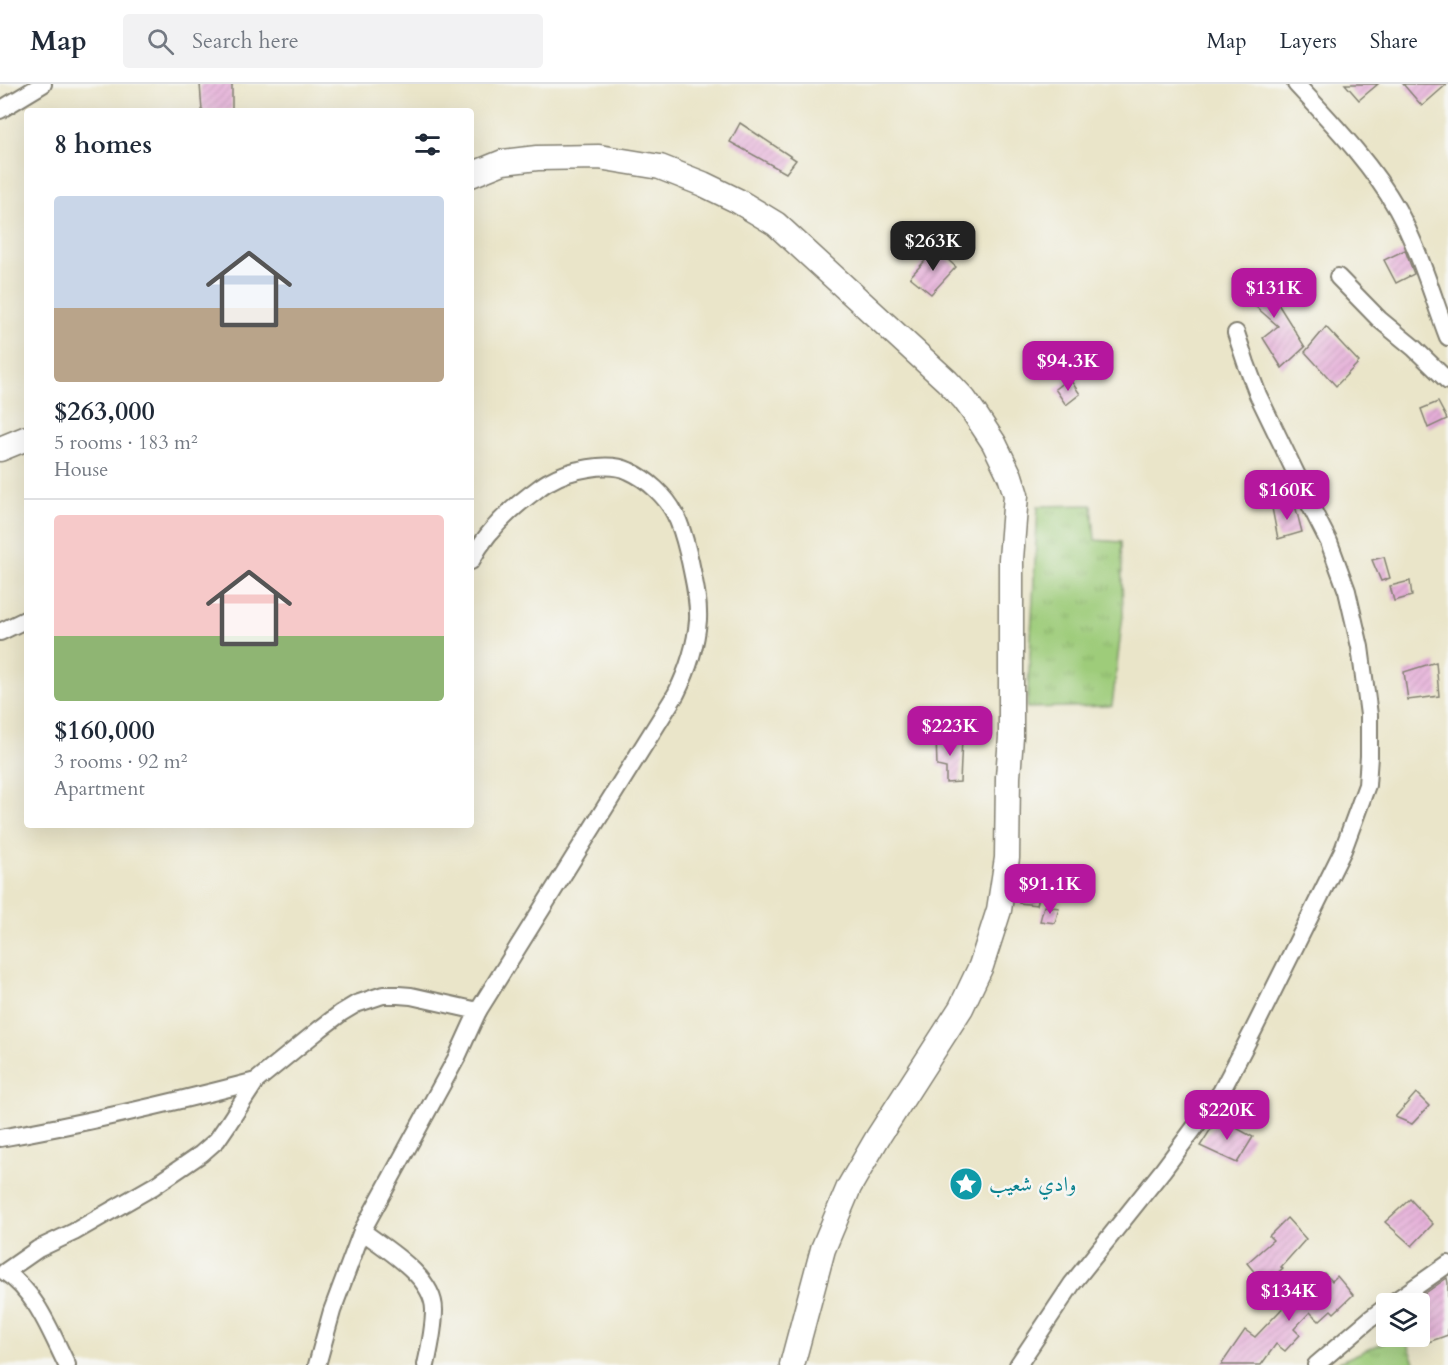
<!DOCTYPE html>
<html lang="en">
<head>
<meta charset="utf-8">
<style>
	body { margin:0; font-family:Cardo,Amiri,serif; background:#f2f2f3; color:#1f2937; height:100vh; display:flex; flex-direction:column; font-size:22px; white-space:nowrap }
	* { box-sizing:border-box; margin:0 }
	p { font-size:20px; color:#747a83 }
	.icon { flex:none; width:33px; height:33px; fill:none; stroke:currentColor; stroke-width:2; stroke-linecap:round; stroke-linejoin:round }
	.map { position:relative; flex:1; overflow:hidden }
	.side { position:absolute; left:24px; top:24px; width:450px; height:720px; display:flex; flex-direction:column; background:#fff; border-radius:6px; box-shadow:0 6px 24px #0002 }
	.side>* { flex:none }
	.tools { position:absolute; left:1376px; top:1209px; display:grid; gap:12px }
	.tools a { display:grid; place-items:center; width:54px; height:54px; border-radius:6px; background:#fff; box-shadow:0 6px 24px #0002; font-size:30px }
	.price { position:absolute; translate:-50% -51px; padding:0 14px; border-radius:12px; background:#b5179e; color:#fff; font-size:20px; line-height:39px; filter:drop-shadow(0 2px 3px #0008) }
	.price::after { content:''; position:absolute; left:50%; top:36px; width:18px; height:14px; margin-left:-9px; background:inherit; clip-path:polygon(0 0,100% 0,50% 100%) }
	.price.selected { background:#222; color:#fff }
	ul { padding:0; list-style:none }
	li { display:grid; align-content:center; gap:12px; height:318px; padding:0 30px }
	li+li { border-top:2px solid #e0e1e3 }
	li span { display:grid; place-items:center; height:186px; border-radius:6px; color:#555 }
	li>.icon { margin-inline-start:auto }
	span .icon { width:108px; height:108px; fill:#fffc; stroke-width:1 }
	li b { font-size:26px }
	h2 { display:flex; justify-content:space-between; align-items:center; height:72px; padding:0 30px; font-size:26px }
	header { display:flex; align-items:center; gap:36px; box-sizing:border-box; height:84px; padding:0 30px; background:#fff; border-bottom:2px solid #e0e1e3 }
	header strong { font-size:28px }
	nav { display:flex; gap:33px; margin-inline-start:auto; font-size:21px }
	.search { width:420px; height:54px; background:#f2f2f3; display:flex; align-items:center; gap:15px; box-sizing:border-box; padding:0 21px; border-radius:6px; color:#747a83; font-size:22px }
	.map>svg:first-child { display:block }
	.park { fill:url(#park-tufts); stroke:#5d744b; stroke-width:1.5 }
	.building { fill:url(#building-hatch) }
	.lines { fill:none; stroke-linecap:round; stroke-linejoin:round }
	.minor-casing { stroke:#838072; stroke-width:20 }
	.secondary-casing { stroke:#838072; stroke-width:27 }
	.minor { stroke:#fff; stroke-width:16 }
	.secondary { stroke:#fff; stroke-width:24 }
	.labels { text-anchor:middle; stroke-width:5; stroke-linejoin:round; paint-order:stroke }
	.culture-label { font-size:21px; fill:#0d838f; stroke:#f6f6f2; text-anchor:start }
</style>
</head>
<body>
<header>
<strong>Map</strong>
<div class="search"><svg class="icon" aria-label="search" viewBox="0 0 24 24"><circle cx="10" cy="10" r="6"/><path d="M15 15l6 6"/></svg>Search here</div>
<nav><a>Map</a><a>Layers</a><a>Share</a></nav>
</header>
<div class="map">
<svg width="1448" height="1281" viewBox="0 0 1448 1281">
	<defs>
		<pattern id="park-tufts" width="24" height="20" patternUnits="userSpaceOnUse" patternTransform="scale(1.5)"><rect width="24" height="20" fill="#9ecc7a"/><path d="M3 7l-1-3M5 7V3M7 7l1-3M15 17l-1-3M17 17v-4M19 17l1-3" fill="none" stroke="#88af69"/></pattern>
		<pattern id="building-hatch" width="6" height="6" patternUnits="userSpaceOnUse" patternTransform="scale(1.5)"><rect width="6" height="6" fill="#e5aed8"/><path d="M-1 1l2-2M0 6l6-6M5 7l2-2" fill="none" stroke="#c495b9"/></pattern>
	</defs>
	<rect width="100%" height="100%" fill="#f6f6f2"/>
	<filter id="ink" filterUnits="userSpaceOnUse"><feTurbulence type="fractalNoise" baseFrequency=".0167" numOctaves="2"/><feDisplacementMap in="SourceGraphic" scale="12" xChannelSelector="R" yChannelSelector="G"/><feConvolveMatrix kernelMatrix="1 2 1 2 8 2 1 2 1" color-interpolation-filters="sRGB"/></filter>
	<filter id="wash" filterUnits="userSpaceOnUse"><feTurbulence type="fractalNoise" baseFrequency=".008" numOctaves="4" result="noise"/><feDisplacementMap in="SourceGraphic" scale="24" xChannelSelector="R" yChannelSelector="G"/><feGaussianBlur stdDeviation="1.35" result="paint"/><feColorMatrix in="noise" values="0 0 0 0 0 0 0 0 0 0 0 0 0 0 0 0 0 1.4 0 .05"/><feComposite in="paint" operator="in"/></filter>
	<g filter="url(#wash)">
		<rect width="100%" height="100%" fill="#eae5c9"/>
		<!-- park -->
		<g class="park">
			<polygon points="1092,421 1095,456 1121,458 1123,531 1112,622 1027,624 1038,422"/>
			<polygon points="1396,1253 1405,1253 1416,1281 1332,1281"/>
		</g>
		<g id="blocks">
			<!-- building -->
			<g class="building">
				<polygon points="200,0 232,0 232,26 202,27"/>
				<polygon points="1345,0 1378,0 1359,16"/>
				<polygon points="1403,0 1447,0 1422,22"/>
				<polygon points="740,39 796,76 786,89 730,58"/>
				<polygon points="936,165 956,183 931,210 910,193"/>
				<polygon points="1405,166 1414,190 1396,199 1384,176"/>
				<polygon points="1259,188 1285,211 1278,220 1305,263 1282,284 1263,254 1278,242 1240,209"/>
				<polygon points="1326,243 1359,278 1336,302 1305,268"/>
				<polygon points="1069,294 1080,310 1066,321 1055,305"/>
				<polygon points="1438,318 1447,335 1428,344 1421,325"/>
				<polygon points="1295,421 1302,448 1278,455 1272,424"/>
				<polygon points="1384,473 1390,494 1381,497 1372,476"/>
				<polygon points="1410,497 1412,512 1394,517 1390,502"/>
				<polygon points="1436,578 1439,612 1408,616 1404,588"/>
				<polygon points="936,653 962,654 960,698 946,699 946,684 937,682"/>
				<polygon points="1024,797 1042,802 1037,821 1019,819"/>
				<polygon points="1044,822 1059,824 1055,839 1040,837"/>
				<polygon points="1416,1009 1429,1022 1412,1040 1395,1033"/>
				<polygon points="1218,1034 1253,1053 1237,1079 1200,1062"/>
				<polygon points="1410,1115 1433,1140 1412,1162 1385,1138"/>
				<polygon points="1287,1134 1306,1155 1281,1183 1283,1184 1265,1201 1247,1179 1273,1156 1269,1152"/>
				<polygon points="1324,1189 1332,1197 1337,1192 1353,1211 1334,1229 1331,1226 1319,1237 1310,1228 1294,1245 1300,1251 1285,1267 1276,1260 1261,1281 1221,1281 1245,1246 1255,1253 1297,1209 1300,1212"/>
				<polygon points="1447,1194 1448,1199 1448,1251 1423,1260 1419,1246 1419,1220 1410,1220"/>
			</g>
		</g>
	</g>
	<g filter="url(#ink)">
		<use href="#blocks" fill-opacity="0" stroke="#838072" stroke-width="1.5"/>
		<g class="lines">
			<!-- minor casing -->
			<g class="minor-casing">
				<g id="minor">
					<path d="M1296,0C1332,39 1371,79 1397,125C1419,165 1432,211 1448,253"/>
					<polyline points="0,26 43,0"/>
					<polyline points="1338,193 1380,236 1414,264 1448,297"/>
					<path d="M471,477C485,450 507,428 531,410C537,406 543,400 550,397C569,386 608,377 629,387C647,395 666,412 675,430C683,445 686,461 690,477C694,497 699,516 698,536C696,562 688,586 676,610L478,927"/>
					<polyline points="0,548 27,535"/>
					<path d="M0,1054C87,1039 171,1019 256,997"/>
					<polyline points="1391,1220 1448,1180"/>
					<path d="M67,1281C51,1249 36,1208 5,1188L38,1165L74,1148L154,1102L201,1070L217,1056L228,1040L256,997L320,945L341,929L356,920L383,911H398L411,912L478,927L457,973L362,1147"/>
					<path d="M317,1281L332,1227L362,1147C386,1165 434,1193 434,1226C434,1244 430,1263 426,1281"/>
					<polyline points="1018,1281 1072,1200 1163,1086 1221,1008 1254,945 1343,766 1367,701 1369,672 1369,631 1360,563 1347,507 1329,458 1308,417 1302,402 1258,311 1246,279 1236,249"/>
					<polyline points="1316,1281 1370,1235 1386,1223"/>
				</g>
			</g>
			<!-- secondary casing -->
			<g class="secondary-casing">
				<g id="secondary">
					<polyline points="471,91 503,78 537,74 599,73 660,83 703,100 738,117 776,140 947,297 964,315 975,330 994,359 1010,392 1016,411 1011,475 1011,653 1008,693 1007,774 999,826 981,882 961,924 878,1053 849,1103 823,1165 792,1281"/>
					<polyline points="0,365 27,354"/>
				</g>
			</g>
			<!-- minor -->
			<use href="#minor" class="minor"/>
			<!-- secondary -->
			<use href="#secondary" class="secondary"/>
		</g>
	</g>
	<!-- icons -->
	<defs>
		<g id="sight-disc" transform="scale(1.725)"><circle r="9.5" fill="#0f9aa8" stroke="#f6f6f2"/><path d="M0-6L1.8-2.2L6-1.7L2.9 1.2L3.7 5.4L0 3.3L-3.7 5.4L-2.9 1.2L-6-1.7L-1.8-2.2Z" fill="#fff"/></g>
	</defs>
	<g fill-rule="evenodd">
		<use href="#sight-disc" x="966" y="1100"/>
	</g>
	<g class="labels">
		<!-- culture labels -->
		<g class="culture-label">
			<text x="989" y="1107">وادي شعيب</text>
		</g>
	</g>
</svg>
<div class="tools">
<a><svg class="icon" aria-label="layers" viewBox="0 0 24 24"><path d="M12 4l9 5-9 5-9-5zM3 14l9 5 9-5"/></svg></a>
</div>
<b class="price selected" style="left:933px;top:188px">$263K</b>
<b class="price" style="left:1274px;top:235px">$131K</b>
<b class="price" style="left:1068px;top:308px">$94.3K</b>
<b class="price" style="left:1287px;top:437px">$160K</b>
<b class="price" style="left:950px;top:673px">$223K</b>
<b class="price" style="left:1050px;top:831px">$91.1K</b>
<b class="price" style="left:1227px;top:1057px">$220K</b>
<b class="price" style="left:1289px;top:1238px">$134K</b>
<section class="side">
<h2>8 homes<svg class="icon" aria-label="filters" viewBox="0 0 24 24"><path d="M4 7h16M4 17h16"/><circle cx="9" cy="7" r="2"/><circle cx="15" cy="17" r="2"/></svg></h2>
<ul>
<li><span style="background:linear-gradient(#c9d6e8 60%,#b9a48a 0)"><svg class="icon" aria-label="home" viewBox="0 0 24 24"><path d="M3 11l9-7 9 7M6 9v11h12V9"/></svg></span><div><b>$263,000</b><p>5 rooms · 183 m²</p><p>House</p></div></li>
<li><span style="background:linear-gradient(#f6c9c9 65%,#8fb573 0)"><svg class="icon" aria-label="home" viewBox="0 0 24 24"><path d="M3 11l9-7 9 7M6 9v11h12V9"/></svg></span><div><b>$160,000</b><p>3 rooms · 92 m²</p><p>Apartment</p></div></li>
</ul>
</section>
</div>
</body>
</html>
